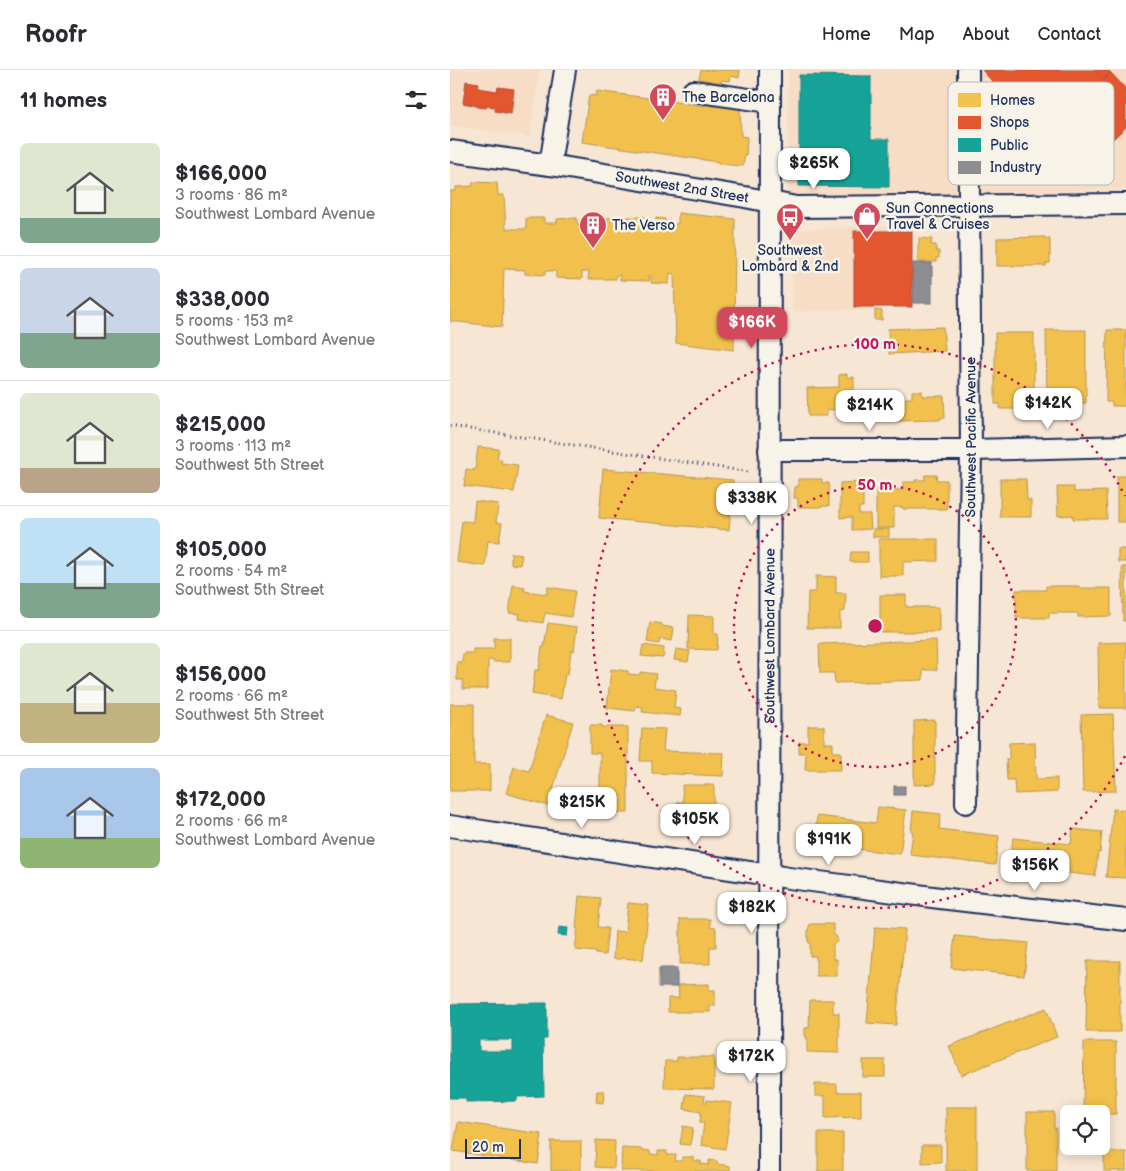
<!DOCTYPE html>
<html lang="en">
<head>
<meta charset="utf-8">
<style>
	body { margin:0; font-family:"Balsamiq Sans",sans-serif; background:#f2f2f3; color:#2b2b33; height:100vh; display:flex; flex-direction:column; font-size:19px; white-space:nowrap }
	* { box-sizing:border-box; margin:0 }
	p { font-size:16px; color:#7c7c81 }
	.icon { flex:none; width:28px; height:28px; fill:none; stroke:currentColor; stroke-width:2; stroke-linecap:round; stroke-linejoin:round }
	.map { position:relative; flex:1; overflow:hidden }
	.side { display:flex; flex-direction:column; background:#fff; width:450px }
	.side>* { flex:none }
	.controls { position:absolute; left:610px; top:1035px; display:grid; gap:10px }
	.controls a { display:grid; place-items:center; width:50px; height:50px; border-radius:8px; background:#fff; box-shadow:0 2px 12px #0003; font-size:25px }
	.scale { position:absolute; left:15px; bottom:12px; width:56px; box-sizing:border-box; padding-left:5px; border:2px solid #1b2f5e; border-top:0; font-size:14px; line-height:18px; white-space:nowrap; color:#1b2f5e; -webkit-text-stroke:4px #f7f3e8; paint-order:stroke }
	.price { position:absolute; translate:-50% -42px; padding:0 11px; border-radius:10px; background:#fff; color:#222; font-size:16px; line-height:32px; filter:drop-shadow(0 1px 2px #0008) }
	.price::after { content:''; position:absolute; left:50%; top:30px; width:15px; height:11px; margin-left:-8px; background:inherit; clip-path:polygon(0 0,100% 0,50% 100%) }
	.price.on { background:#d1495b; color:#fff }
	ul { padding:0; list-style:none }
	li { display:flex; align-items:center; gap:15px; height:125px; padding:0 20px }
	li+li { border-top:1px solid #e1e1e2 }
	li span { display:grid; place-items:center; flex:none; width:140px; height:100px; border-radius:8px; color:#555 }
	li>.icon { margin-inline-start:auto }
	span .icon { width:60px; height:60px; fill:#fffc; stroke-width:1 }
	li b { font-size:21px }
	h2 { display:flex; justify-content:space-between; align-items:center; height:60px; padding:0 20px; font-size:21px }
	header { display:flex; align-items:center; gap:30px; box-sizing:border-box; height:70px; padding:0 25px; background:#fff; border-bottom:1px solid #e1e1e2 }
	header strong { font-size:24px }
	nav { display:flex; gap:28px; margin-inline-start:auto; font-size:18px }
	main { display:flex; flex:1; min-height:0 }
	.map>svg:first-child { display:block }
	.built { fill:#f7ddc6 }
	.homes { fill:#f2c14e; stroke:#b29553 }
	.shops { fill:#e4572e; stroke:#a84b3c }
	.public { fill:#17a398; stroke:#188087; fill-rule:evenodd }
	.industry { fill:#8d8d92; stroke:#6b7182 }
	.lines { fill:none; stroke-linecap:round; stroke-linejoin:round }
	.minor-casing { stroke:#1b2f5e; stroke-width:24 }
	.path { stroke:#1b2f5e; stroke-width:3; stroke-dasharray:1 4; stroke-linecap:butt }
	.minor { stroke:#f7f3e8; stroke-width:20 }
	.ring { fill:none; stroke:#c2185b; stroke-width:2.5; stroke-dasharray:2.5 5 }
	.labels { text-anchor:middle; stroke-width:5; stroke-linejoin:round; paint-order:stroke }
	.poi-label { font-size:14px; fill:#1b2f5e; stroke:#f7f3e8; text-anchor:start }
	.street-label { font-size:14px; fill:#1b2f5e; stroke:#f7f3e8 }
	.key { fill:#f7f3e8; stroke:#b5b8bf; stroke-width:1 }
	.key-label { font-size:14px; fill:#1b2f5e }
	.centre { fill:#c2185b; stroke:#f7f3e8; stroke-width:2.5 }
	.ring-label { font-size:15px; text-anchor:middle; font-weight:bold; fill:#c2185b; stroke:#f7f3e8; stroke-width:5; stroke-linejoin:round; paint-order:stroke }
</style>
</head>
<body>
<header>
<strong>Roofr</strong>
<nav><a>Home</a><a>Map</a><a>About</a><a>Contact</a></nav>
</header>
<main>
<section class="side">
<h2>11 homes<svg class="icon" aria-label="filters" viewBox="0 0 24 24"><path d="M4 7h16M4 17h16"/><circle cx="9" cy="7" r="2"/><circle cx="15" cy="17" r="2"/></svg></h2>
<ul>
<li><span style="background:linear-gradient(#dfe7d0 75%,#7fa58c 0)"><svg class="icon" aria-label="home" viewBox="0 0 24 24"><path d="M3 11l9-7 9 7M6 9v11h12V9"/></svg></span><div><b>$166,000</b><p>3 rooms · 86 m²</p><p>Southwest Lombard Avenue</p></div></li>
<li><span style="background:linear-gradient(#c9d6e8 65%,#7fa58c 0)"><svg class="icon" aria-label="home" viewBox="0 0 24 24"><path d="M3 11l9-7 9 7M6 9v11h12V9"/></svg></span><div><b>$338,000</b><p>5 rooms · 153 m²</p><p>Southwest Lombard Avenue</p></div></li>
<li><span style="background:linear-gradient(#dfe7d0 75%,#b9a48a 0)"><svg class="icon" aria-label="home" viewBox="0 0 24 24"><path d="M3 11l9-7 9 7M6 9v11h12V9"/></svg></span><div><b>$215,000</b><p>3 rooms · 113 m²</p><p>Southwest 5th Street</p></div></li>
<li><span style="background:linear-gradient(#bfe0f5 65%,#7fa58c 0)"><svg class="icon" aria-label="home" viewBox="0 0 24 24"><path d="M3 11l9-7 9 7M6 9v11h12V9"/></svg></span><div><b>$105,000</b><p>2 rooms · 54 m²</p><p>Southwest 5th Street</p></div></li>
<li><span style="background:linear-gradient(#dfe7d0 60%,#c2b280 0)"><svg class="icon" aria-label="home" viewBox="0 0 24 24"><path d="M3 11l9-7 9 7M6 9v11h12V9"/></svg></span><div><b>$156,000</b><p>2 rooms · 66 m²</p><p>Southwest 5th Street</p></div></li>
<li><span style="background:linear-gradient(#a9c7e8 70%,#8fb573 0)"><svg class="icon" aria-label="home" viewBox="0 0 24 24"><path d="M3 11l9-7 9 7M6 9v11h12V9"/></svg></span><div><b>$172,000</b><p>2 rooms · 66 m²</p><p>Southwest Lombard Avenue</p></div></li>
</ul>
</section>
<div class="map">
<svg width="676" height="1101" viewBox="0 0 676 1101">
	<rect width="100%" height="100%" fill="#f7e6d4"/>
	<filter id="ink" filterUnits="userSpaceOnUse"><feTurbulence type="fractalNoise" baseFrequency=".02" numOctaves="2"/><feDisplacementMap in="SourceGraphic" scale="10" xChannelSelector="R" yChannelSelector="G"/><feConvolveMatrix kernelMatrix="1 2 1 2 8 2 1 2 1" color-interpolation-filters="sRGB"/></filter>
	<g filter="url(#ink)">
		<!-- built -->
		<g class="built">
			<polygon points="0,0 90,0 80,67 0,55"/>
			<polygon points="338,0 676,0 676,119 338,130"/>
			<polygon points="461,155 462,237 342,242 342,163 345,160"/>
		</g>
		<!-- homes -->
		<g class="homes">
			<polygon points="251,0 290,0 289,8 281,6 280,11 272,10 271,13 249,9"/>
			<polygon points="147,21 255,36 255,29 290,36 291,66 297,67 296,86 295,85 293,96 268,94 268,92 132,72 139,25 146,26"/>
			<polygon points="23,112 47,113 48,125 54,125 56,159 76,159 76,148 94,148 94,153 107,153 107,149 127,148 127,154 141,154 141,148 162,148 162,152 172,152 172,147 195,147 195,154 206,154 206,148 215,149 215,154 228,154 228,143 285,149 284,280 226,273 224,204 220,203 219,214 201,213 201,206 199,206 199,211 170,210 170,205 166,205 166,209 138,209 139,202 132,202 132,209 106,208 106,201 95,201 95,205 75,204 75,200 54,199 52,257 0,251 0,121 6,121 6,117 23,116"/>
			<polygon points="595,167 595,169 600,169 600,193 596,193 596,196 547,196 547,168"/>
			<polygon points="469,168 482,169 481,175 486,175 486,181 489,181 489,188 486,188 486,192 468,192 468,175 469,175"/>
			<polygon points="425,240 432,241 432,250 425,250"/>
			<polygon points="493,257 495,281 439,284 438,259"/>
			<polygon points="596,260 636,260 636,333 597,333"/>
			<polygon points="657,260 676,260 676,336 662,336 662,332 656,332"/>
			<polygon points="545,263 584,263 584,334 579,334 579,339 550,339 550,334 545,334"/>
			<polygon points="397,304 397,308 404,307 404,328 395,329 396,331 392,331 392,339 377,340 377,346 358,346 357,318 389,317 389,305"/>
			<polygon points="462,321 472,321 472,326 494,326 495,348 490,348 490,350 449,351 449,328 462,328"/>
			<rect x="425" y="324" width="8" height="6"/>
			<rect x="414" y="326" width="8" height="8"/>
			<polygon points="28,377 49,379 47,389 52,389 51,393 68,395 64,422 14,416 16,399 25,400"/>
			<polygon points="153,399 283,410 279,460 149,448"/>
			<polygon points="475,405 487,405 486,410 497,410 497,439 453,439 453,437 444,437 444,458 426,458 426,420 453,420 453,412 465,412 465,410 475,410"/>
			<rect x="667" y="406" width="9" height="46"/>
			<polygon points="348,409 372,409 372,413 379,413 379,436 371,436 371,437 348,437 348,428 344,428 345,417 348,417"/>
			<polygon points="550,409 576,409 577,430 581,430 581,447 550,447"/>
			<polygon points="413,412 413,437 409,437 409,444 420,444 421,459 402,460 402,447 390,448 390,413"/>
			<polygon points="607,417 624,417 624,422 656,421 657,449 623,449 623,445 608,446"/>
			<polygon points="25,431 48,434 46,452 52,453 49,472 38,471 35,496 7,492 12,451 23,452"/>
			<rect x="423" y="459" width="16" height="8"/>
			<polygon points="429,469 488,469 488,491 453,492 453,506 429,506"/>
			<rect x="668" y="479" width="8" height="13"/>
			<polygon points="401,482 418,482 418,492 400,492"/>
			<polygon points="61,483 72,485 70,495 61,494"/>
			<polygon points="672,497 676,497 676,551 673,551"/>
			<polygon points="366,506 386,507 386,523 396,523 395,541 390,542 390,558 357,558 358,522 366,522"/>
			<polygon points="63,515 75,517 74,521 97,524 98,517 125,521 121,547 95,543 93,553 69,549 70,544 59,543"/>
			<polygon points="596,516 629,516 629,518 661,518 661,546 628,547 628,543 599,543 599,548 566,548 566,520 596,520"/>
			<polygon points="430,525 456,525 456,537 489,537 489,562 430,562"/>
			<polygon points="239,545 264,546 264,564 268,564 267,580 238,579"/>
			<polygon points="200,552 212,554 212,556 224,558 222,571 210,569 209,574 197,572"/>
			<polygon points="98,553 127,557 124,581 121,581 118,604 115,604 111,629 82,624 85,600 89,600 92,577 94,577"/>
			<polygon points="44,568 60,568 60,592 43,592 43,590 38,590 38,619 13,619 13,610 7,610 7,592 12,592 13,583 23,583 23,579 44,579"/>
			<polygon points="486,570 487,600 473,600 473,610 385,613 384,603 370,603 369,574"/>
			<polygon points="676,572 676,638 649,638 648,573"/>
			<polygon points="193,575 214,578 213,588 191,586"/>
			<polygon points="226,579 240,581 238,592 224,590"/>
			<polygon points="161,599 178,601 178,604 190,605 190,602 206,604 204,617 226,620 224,638 231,639 230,646 192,642 193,637 186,636 185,641 157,638"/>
			<polygon points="0,634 24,634 24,694 40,694 40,721 0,721"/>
			<polygon points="663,644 666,721 633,722 631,645"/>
			<polygon points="96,645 123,652 98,736 56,723 64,697 79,701"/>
			<polygon points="485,650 485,714 464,715 464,651"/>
			<polygon points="140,655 152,655 152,657 178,657 178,743 150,743 150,683 140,683"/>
			<polygon points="358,656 374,656 374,673 383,673 383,682 391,682 391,700 355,700 356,683 349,683 349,672 358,672"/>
			<polygon points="192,658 215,659 213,681 274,683 273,706 202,703 202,691 190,691"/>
			<polygon points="585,672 586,709 607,708 607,722 565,724 564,710 557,710 556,689 559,689 559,673"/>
			<polygon points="232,715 264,715 264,749 233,749 232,748 227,748 227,732 233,732"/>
			<polygon points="428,737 456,740 450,784 364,774 367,746 426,753"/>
			<polygon points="663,739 676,740 676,808 656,807"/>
			<polygon points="463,741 491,744 489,759 549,766 545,795 460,785 463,761 461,761"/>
			<polygon points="623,759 652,762 650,783 648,782 645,806 559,796 563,768 621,774"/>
			<polygon points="129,826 151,828 148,857 158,858 155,885 146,884 146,882 125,880 128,858 126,858"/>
			<polygon points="178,833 199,835 193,890 172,888 172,889 163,889 165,861 175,862"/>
			<polygon points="230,849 260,849 260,857 266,858 266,877 260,877 260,894 230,894"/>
			<polygon points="360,854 383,854 383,865 385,865 387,867 387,872 383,874 383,889 387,889 387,906 366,906 366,886 360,886 360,872 358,872 358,860"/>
			<polygon points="425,857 455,859 446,955 417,953"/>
			<polygon points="505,866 578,873 574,906 501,898"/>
			<polygon points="637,891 670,891 670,962 636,962"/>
			<polygon points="259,914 259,920 265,920 265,936 260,936 260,942 218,942 218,928 229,928 228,915"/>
			<polygon points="360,930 383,930 383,943 389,943 389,983 357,982 357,967 355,967 355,958 359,958"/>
			<polygon points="596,938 607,967 511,1005 499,976"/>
			<polygon points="634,972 666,972 666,1044 633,1044"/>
			<polygon points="227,987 264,987 264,1019 214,1018 215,991 227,991"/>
			<rect x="413" y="990" width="22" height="17"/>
			<polygon points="365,1014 387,1014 387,1022 411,1022 411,1047 375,1048 375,1026 365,1026"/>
			<polygon points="147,1021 154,1021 153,1033 146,1032"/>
			<polygon points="236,1024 255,1026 254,1032 257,1032 257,1030 282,1033 275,1079 251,1075 254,1053 250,1053 251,1042 234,1039"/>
			<rect x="496" y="1037" width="31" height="64"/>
			<polygon points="577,1042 604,1042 604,1058 606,1058 606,1101 577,1101"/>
			<polygon points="8,1052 92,1064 88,1094 3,1081"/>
			<polygon points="233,1056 243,1058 240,1075 230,1074"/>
			<rect x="368" y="1063" width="25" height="38"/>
			<polygon points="146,1070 165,1071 164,1098 145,1097"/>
			<rect x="101" y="1071" width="30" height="30"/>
			<polygon points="472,1075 491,1075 491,1092 472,1093"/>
			<polygon points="172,1078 191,1079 191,1080 200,1081 200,1084 208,1085 208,1081 217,1081 217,1085 226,1085 225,1091 232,1091 232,1087 243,1087 243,1091 251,1091 251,1094 259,1095 259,1090 267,1091 267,1094 280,1096 280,1101 171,1101"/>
			<rect x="654" y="1082" width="22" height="19"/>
		</g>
		<!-- shops -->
		<g class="shops">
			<polygon points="532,0 658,0 661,3 595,65 566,34 564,36"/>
			<polygon points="661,3 676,19 676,57 640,90 642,92 629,104 616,91 619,88 596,62"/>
			<polygon points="16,11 29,13 28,18 47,21 48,17 64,19 61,44 45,41 46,38 37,36 36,38 27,37 27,36 13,33"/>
			<rect x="404" y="161" width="58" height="76"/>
		</g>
		<!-- public -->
		<g class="public">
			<polygon points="349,5 421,6 421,69 439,69 439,117 349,116"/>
			<polygon points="109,857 118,858 117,866 108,865"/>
			<path d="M97,933V969H93L94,1026L67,1027V1031L16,1032V1028H0V934ZM29,970H63V981H29Z"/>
		</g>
		<!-- industry -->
		<g class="industry">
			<rect x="463" y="193" width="19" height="40"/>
			<rect x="444" y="716" width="11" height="9"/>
			<rect x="209" y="898" width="18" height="19"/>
		</g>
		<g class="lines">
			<!-- minor casing -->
			<g class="minor-casing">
				<g id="minor">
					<polyline points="243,21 320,32"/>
					<path id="s1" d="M0,81L100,95L295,127L346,137L676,134"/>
					<polyline points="100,95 115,0"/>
					<polyline points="319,380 521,380 676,376"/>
					<path id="s2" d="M516,733L521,380L518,0"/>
					<polyline points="0,756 339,808 490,828 676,850"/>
					<path id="s3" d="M319,1101L320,0"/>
				</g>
			</g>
			<!-- path -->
			<polyline class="path" points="0,356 299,402"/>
			<!-- minor -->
			<use href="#minor" class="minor"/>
		</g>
	</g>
	<!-- distance rings -->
	<g class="ring">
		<circle cx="425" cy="556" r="141"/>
		<path d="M675 686A282 282 0 1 1 675 426"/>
	</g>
	<!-- icons -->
	<defs>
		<g id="building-pin" transform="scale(1.4375)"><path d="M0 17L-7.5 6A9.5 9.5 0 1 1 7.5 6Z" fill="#d1495b" stroke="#f7f3e8"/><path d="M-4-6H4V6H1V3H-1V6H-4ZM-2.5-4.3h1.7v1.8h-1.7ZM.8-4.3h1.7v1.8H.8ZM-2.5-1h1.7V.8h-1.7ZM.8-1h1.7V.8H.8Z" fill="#fff"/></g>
		<g id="shop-pin" transform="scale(1.4375)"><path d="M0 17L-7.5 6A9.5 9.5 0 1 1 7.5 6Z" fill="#d1495b" stroke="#f7f3e8"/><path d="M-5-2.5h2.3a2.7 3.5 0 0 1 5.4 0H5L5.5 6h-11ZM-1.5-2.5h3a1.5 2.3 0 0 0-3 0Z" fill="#fff"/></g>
		<g id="bus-pin" transform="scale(1.4375)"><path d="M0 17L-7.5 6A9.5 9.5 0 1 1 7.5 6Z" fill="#d1495b" stroke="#f7f3e8"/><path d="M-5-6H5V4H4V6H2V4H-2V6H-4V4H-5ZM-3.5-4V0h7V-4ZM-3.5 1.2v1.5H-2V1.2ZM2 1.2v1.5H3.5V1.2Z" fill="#fff"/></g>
	</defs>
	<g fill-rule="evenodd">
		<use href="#building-pin" x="213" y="27"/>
		<use href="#shop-pin" x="417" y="146"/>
		<use href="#bus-pin" x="340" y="147"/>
		<use href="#building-pin" x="143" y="155"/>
	</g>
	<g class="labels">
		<!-- poi labels -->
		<g class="poi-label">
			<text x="232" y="32">The Barcelona</text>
			<text x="436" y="143">Sun Connections<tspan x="436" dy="16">Travel &amp; Cruises</tspan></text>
			<text x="162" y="160">The Verso</text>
			<text x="340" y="185" text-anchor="middle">Southwest<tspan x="340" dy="16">Lombard &amp; 2nd</tspan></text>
		</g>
		<!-- street labels -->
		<g class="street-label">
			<text dy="5" stroke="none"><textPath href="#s1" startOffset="235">Southwest 2nd Street</textPath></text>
			<text dy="5" stroke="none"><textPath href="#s2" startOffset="366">Southwest Pacific Avenue</textPath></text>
			<text dy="5" stroke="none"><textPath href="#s3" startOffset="535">Southwest Lombard Avenue</textPath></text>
		</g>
	</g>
	<!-- legend -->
	<rect x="498" y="12" width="166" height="103" rx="8" class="key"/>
	<rect x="508" y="23" width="23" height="14" fill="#f2c14e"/>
	<rect x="508" y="46" width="23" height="13" fill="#e4572e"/>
	<rect x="508" y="68" width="23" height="14" fill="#17a398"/>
	<rect x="508" y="91" width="23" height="13" fill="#8d8d92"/>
	<g class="key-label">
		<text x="540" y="35">Homes</text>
		<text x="540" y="57">Shops</text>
		<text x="540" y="80">Public</text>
		<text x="540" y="102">Industry</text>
	</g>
	<circle cx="425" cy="556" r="8" class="centre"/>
	<g class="ring-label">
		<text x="425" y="279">100 m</text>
		<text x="425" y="420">50 m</text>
	</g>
</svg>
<div class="controls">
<a><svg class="icon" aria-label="locate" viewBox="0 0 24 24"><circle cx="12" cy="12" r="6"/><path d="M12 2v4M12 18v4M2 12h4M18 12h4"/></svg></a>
</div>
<div class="scale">20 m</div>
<b class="price" style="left:364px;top:120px">$265K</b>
<b class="price on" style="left:302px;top:279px">$166K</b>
<b class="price" style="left:598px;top:360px">$142K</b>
<b class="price" style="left:420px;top:362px">$214K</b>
<b class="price" style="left:302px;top:455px">$338K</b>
<b class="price" style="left:132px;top:759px">$215K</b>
<b class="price" style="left:245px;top:776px">$105K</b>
<b class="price" style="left:379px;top:796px">$191K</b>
<b class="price" style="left:585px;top:822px">$156K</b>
<b class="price" style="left:302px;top:864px">$182K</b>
<b class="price" style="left:301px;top:1013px">$172K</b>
</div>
</main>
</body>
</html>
